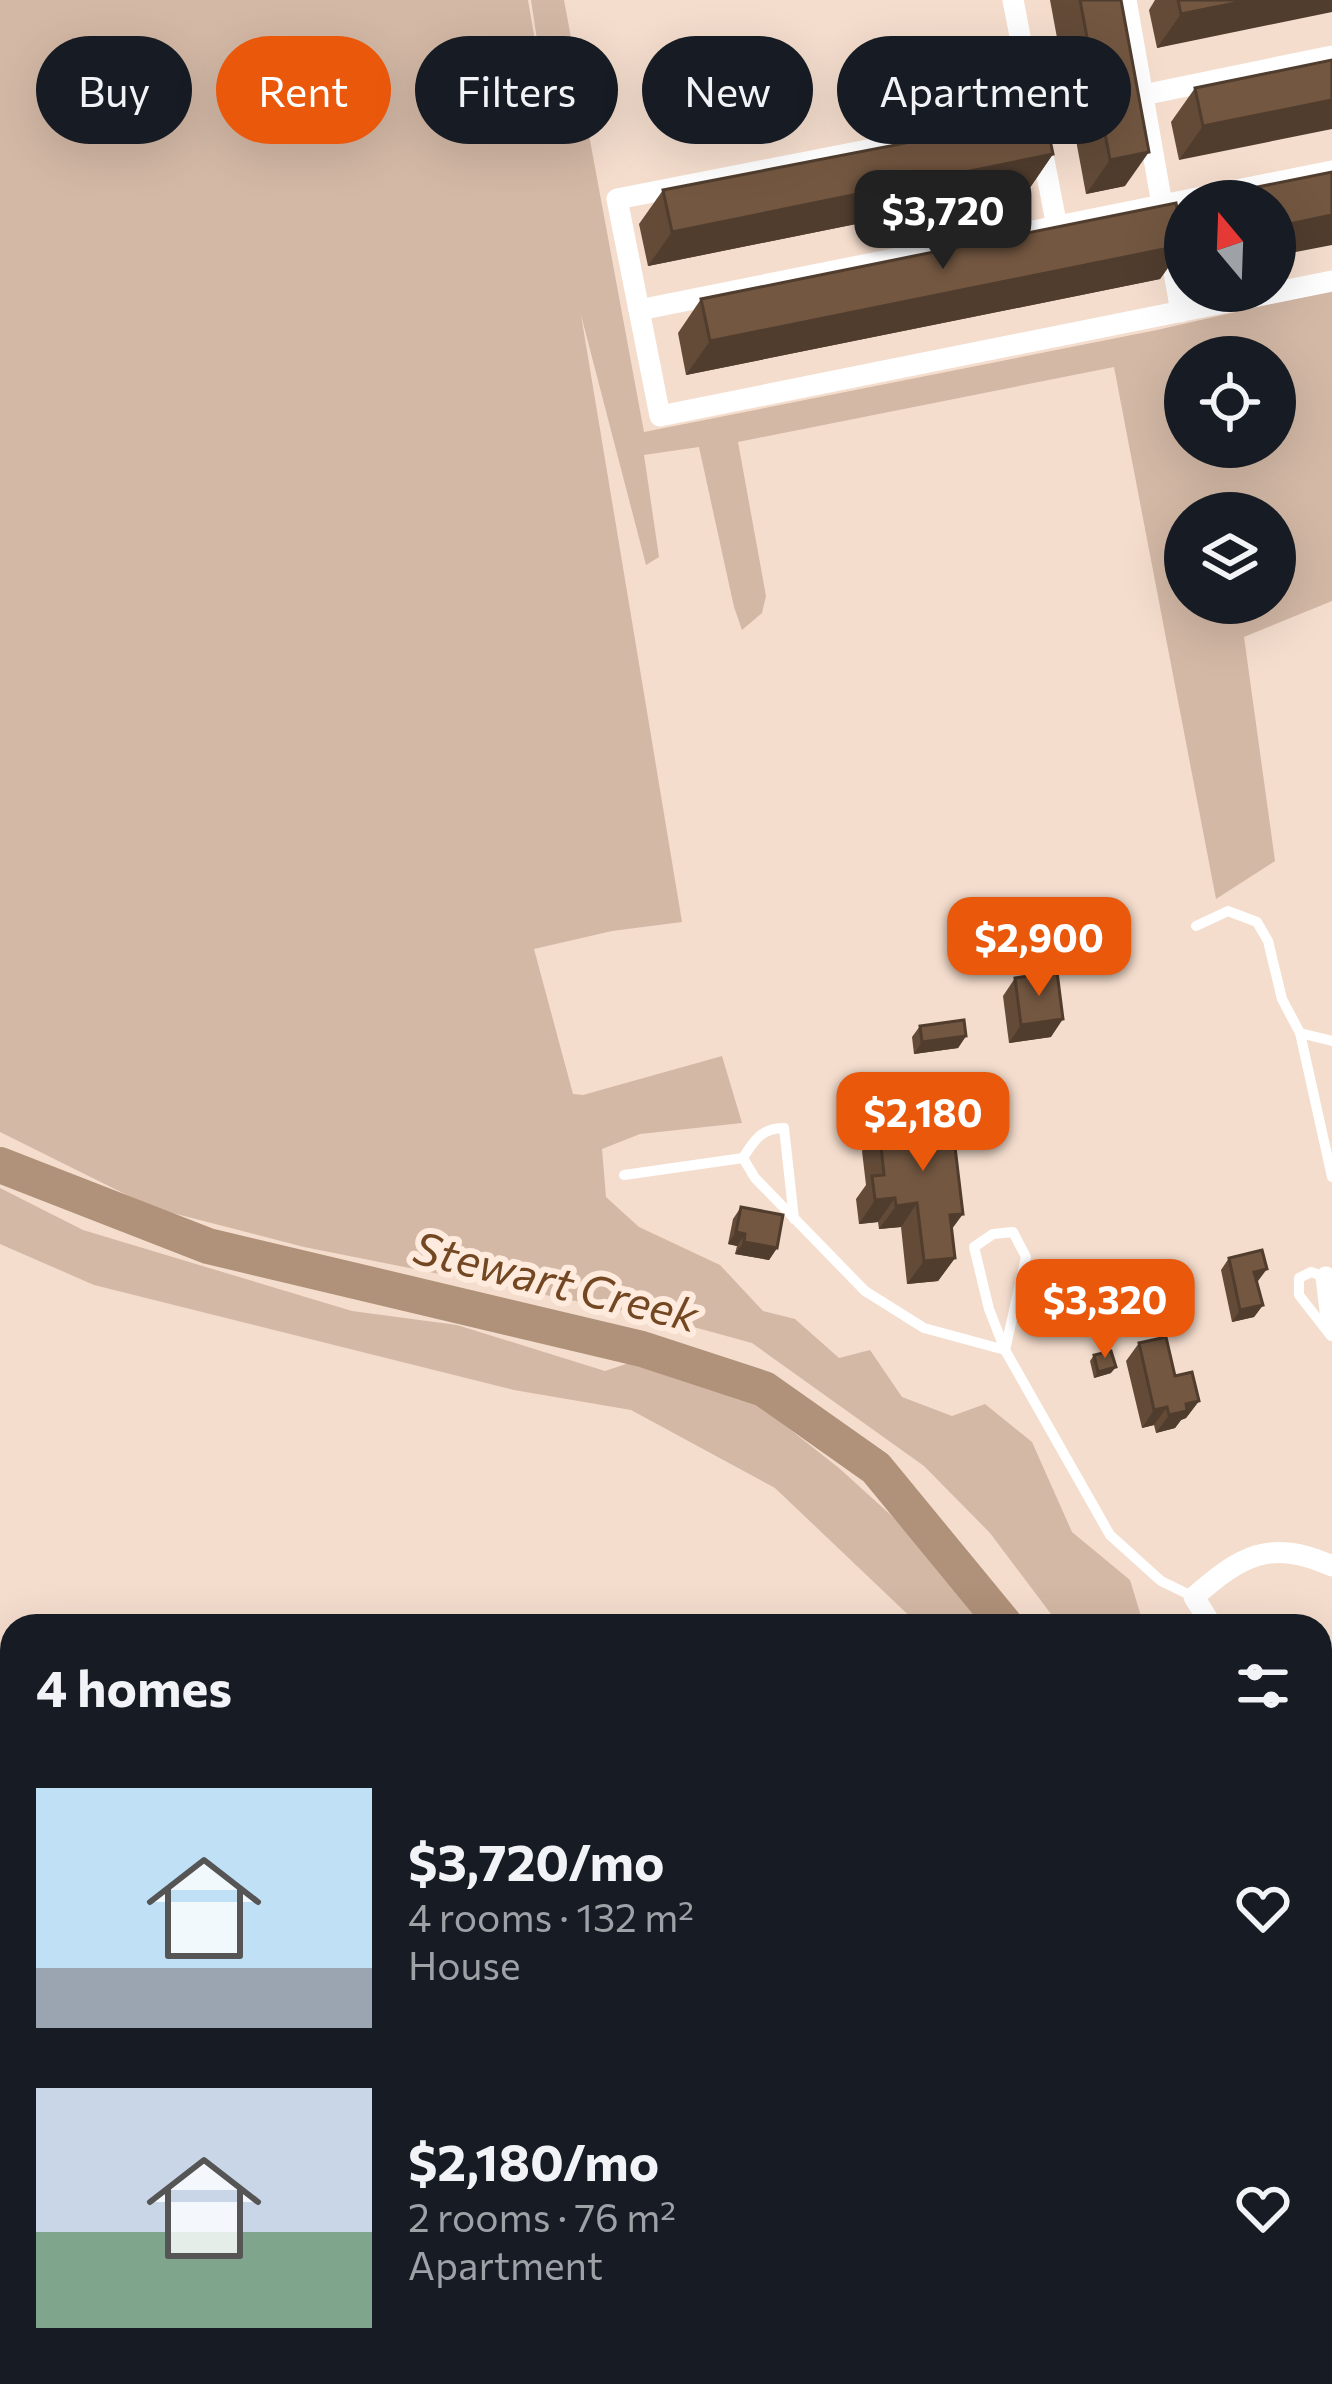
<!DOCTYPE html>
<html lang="en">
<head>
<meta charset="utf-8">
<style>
	body { margin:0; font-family:Commissioner,sans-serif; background:#242831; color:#f1f3f6; height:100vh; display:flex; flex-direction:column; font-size:45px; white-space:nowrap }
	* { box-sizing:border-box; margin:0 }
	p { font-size:39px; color:#9ea1a6 }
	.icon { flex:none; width:66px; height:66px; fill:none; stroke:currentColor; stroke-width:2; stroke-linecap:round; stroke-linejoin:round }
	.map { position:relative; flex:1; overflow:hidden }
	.details { position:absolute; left:0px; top:1614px; width:1332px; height:771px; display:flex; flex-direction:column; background:#171b24; border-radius:36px 36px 0 0; box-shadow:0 12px 48px #0002 }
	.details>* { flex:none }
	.guide { position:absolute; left:36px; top:36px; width:1260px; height:108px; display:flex; gap:24px }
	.needle { width:78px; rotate:341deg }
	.fabs { position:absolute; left:1164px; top:180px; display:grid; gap:24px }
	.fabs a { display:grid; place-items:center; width:132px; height:132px; border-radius:50%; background:#171b24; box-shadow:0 12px 48px #0002; font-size:60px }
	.price { position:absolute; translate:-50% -102px; padding:0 27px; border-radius:24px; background:#ea580c; color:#fff; font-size:39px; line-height:78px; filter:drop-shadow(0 3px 6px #0008) }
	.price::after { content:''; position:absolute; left:50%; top:72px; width:36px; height:27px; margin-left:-18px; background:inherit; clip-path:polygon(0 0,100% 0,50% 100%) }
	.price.on { background:#222; color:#fff }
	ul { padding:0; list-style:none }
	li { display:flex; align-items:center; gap:36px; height:300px; padding:0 36px }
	li span { display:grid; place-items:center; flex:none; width:336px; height:240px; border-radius:0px; color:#555 }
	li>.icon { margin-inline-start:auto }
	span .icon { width:144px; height:144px; fill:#fffc; stroke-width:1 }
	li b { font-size:51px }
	h2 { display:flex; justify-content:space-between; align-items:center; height:144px; padding:0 36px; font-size:51px }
	.pill { padding:0 42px; border-radius:54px; background:#171b24; box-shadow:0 12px 48px #0002; font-size:42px; line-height:108px }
	.pill.on { background:#ea580c; color:#fff }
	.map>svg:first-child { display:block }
	.green { fill:#d3b8a5; fill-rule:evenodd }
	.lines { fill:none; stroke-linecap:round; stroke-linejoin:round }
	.river { stroke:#b09179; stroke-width:36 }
	.service { stroke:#fff; stroke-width:10 }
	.minor { stroke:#fff; stroke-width:21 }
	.wall { fill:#634b38 }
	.shaded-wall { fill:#503d2e }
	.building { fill:#735741; stroke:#503d2e; stroke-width:3 }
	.labels { text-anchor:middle; stroke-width:12; stroke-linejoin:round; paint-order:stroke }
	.water-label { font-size:45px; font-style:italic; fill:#734721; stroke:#feebde }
</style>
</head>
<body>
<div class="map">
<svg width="1332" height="2384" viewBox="0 0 1332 2384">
	<rect width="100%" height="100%" fill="#f4ddcd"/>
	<!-- green -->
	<g class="green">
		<path d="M0,0H528L552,139L531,0H564L644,432L1157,330L1332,290V601L1244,637L1275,861L1216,899L1114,367L738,442L766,596L762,613L742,630L734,607L699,447L644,455L659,557L646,565L581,315L682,922L612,931L534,949L573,1094L583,1095L722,1056L742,1123L640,1134L602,1149L606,1197L639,1227L720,1265L763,1311L795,1319L839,1358L870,1350L902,1397L952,1416L985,1404L1032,1442L1072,1532L1130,1580L1144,1626H1060L990,1533L924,1466L752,1343L661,1318L304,1247L153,1208L0,1132ZM1185,357H1275V447H1185ZM1185,513H1275V603H1185Z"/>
		<polygon points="0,1188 83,1230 352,1311 457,1325 605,1371 641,1359 662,1371 746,1395 839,1468 893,1517 989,1626 920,1626 775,1488 631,1410 514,1390 94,1285 0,1244"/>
		<polygon points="1320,1755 1332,1768 1332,2384 810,2384 823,2373 1320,2373"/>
		<polygon points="642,2373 738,2373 726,2384 631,2384"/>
	</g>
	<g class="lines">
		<!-- river -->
		<g class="river">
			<polyline points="0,1165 208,1246 642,1349 764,1389 876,1468 1006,1626"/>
			<polyline points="746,2384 757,2373"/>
		</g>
		<!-- service -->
		<g class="service">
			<polyline points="1196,926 1228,911 1257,922 1268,941 1282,999 1300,1033 1332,1041"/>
			<polyline points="1300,1033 1332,1177"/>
			<path d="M743,1158C754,1140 762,1128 784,1128L794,1219"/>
			<polyline points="624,1175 743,1158 755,1178 865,1291 924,1328 1005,1350"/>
			<polyline points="1326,1277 1311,1272 1299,1278 1299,1295 1331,1336"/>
			<polyline points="1005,1350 1026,1257 1013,1232 993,1234 974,1247 989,1309 1005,1350 1110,1535 1161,1581 1194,1597"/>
			<polyline points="379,2384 381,2373"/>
		</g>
		<!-- minor -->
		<g class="minor">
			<polyline points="1013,0 1057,227"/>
			<polyline points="1126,0 1181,312"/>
			<polyline points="1143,95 1332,56"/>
			<polyline points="1036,117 617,199 660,416 1332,281"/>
			<polyline points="639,310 1332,171"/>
			<polyline points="1326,1277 1332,1327"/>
			<path d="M1212,1626L1194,1597C1241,1556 1269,1538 1332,1566"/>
			<polyline points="1320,1745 1332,1759"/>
		</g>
	</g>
	<!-- wall -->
	<g class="wall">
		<polygon points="1050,0 1121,0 1125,186 1086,194"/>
		<polygon points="1155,0 1332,0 1157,48 1149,10"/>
		<polygon points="1332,60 1179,160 1171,122 1195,88"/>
		<polygon points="1053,154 1029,189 648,266 639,224 663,190"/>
		<polygon points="1184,245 1160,279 686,375 678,333 701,299"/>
		<polygon points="1015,978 1051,1037 1009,1043 1003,996"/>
		<polygon points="920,1026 966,1036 958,1048 914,1054 912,1037"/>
		<polygon points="900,1109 952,1229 955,1258 938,1281 907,1284 901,1227 879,1229 878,1222 859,1224 856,1199 866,1185 862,1151 879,1127 885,1127"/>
		<polygon points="741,1207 777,1248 769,1260 735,1254 737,1246 728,1244 733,1219"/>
		<polygon points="1229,1258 1258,1281 1257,1281 1263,1305 1254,1317 1232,1322 1221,1270"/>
		<polygon points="1139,1343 1199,1401 1186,1418 1181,1420 1175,1428 1156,1433 1154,1425 1142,1428 1126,1361"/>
		<polygon points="1094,1355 1111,1373 1094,1378 1090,1361"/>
	</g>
	<!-- shaded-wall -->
	<g class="shaded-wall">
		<polygon points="1250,0 1332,0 1332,12 1157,48 1181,14"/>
		<polygon points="1332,100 1332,129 1179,160 1203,126"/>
		<polygon points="1149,152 1125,186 1086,194 1110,160"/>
		<polygon points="1053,154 1029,189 648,266 672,232"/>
		<polygon points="1332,215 1332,245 1275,256 1275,227"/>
		<polygon points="1184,245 1160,279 686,375 710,341"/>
		<polygon points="1063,1019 1051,1037 1009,1043 1021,1025"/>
		<polygon points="966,1036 958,1048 914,1054 922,1042"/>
		<polygon points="895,1198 878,1222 859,1224 875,1200"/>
		<polygon points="917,1203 901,1227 879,1229 896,1206"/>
		<polygon points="963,1214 946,1237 950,1215"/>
		<polygon points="736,1232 745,1234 737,1246 728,1244"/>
		<polygon points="744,1242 777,1248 769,1260 735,1254"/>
		<polygon points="955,1258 938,1281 907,1284 924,1261"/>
		<polygon points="1267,1269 1258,1281 1246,1284 1254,1272"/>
		<polygon points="1263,1305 1254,1317 1232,1322 1240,1310"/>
		<polygon points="1116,1367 1111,1373 1094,1378 1098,1372"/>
		<polygon points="1199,1401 1186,1418 1181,1420 1175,1428 1156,1433 1169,1415 1186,1404"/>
		<polygon points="1167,1407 1154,1425 1142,1428 1154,1410"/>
	</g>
	<!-- building -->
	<g class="building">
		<polygon points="1080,0 1121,0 1149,152 1110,160"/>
		<polygon points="1178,0 1250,0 1181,14"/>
		<polygon points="1332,60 1332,100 1203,126 1195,88"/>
		<polygon points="1045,116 1053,154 672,232 663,190"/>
		<polygon points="1332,172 1332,215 1275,227 1275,201 1214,201 1213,196"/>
		<polygon points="1176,203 1184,245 710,341 701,299"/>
		<polygon points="1057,972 1063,1019 1021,1025 1015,978"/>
		<polygon points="964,1020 966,1036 922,1042 920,1026"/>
		<polygon points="942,1104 944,1123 952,1122 963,1214 950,1215 955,1258 924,1261 917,1203 896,1206 895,1198 875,1200 872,1176 884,1175 879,1127 893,1126 892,1117 901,1116 900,1109"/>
		<polygon points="741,1207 783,1215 777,1248 744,1242 745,1234 736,1232"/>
		<polygon points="1262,1250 1267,1269 1254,1272 1263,1305 1240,1310 1229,1258"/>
		<polygon points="1166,1337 1175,1376 1192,1372 1199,1401 1186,1404 1187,1411 1169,1415 1167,1407 1154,1410 1139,1343"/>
		<polygon points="1111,1351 1116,1367 1098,1372 1094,1355"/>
	</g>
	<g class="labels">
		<!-- water labels -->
		<g class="water-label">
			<text transform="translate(556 1282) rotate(14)" y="16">Stewart Creek</text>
		</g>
	</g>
</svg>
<div class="fabs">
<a><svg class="needle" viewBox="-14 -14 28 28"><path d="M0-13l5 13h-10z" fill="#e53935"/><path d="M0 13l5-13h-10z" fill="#9ea1a6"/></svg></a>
<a><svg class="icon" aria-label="locate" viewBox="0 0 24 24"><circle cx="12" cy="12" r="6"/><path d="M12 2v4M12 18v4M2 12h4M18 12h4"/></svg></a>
<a><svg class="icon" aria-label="layers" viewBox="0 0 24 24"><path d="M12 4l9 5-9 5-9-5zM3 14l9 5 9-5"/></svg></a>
</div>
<b class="price on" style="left:943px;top:272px">$3,720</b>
<b class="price" style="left:1039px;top:999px">$2,900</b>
<b class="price" style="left:923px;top:1174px">$2,180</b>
<b class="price" style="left:1105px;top:1361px">$3,320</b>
<div class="guide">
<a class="pill">Buy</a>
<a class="pill on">Rent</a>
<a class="pill">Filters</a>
<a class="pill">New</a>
<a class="pill">Apartment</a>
</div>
<section class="details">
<h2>4 homes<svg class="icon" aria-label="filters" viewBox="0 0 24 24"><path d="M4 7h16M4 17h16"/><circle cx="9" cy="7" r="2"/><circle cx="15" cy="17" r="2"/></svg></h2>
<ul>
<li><span style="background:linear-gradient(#bfe0f5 75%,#9aa5b1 0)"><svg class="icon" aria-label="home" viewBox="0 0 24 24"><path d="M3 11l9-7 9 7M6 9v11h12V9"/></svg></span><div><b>$3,720/mo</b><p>4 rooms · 132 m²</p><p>House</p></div><svg class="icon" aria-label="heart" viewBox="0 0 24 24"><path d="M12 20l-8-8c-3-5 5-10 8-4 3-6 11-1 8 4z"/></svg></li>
<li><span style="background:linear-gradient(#c9d6e8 60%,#7fa58c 0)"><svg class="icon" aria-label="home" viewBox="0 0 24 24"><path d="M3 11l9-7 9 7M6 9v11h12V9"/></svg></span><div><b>$2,180/mo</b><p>2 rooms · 76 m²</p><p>Apartment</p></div><svg class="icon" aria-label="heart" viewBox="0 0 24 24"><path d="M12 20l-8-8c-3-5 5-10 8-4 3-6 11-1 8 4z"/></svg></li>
</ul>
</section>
</div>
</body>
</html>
